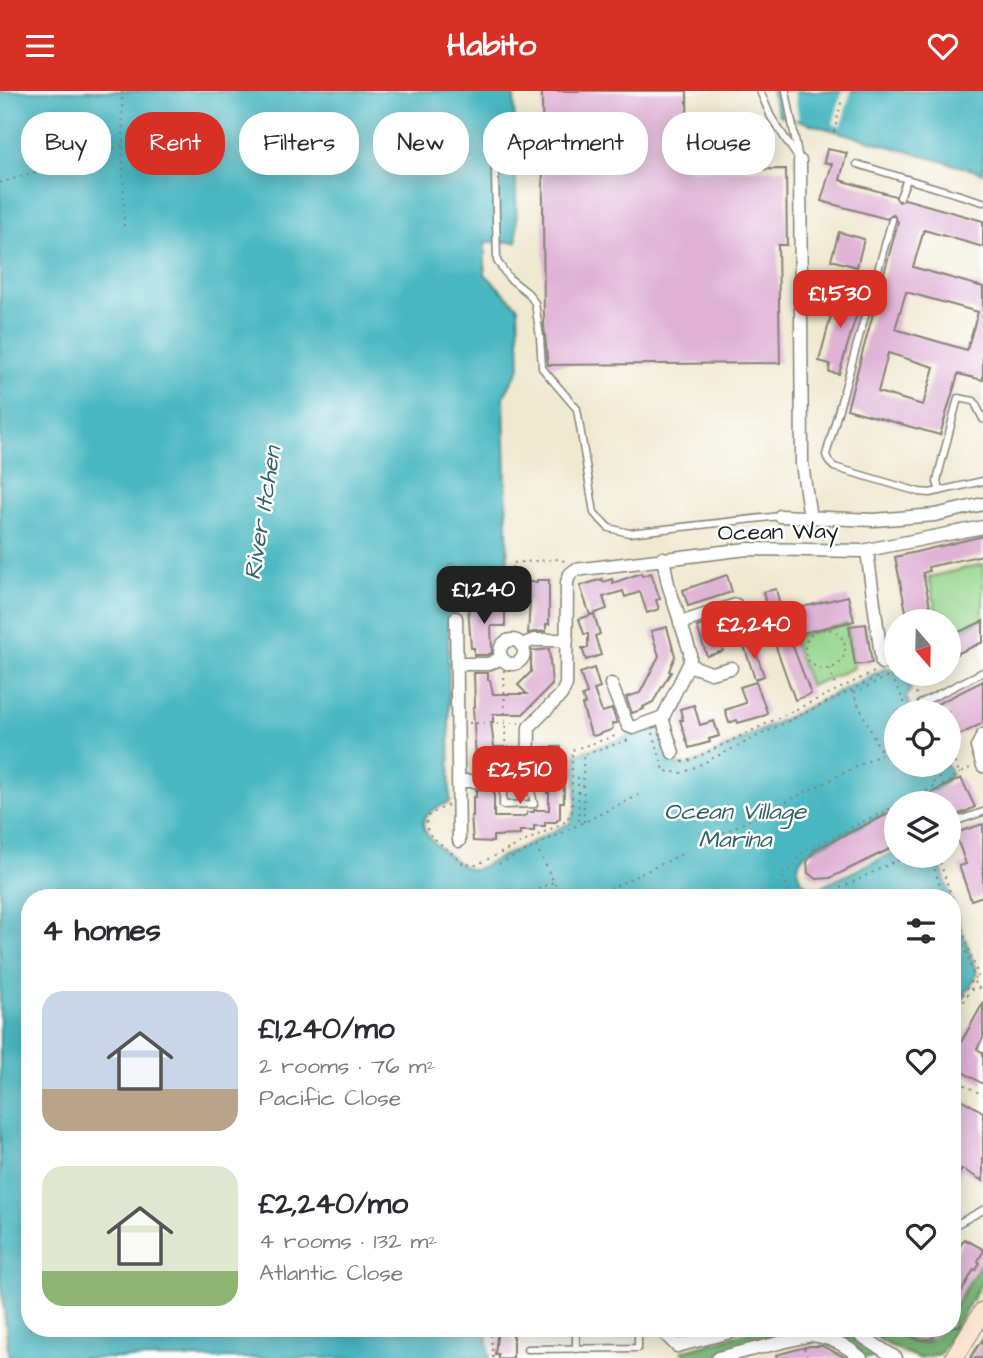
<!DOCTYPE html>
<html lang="en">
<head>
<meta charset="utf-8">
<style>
	body { margin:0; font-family:"Architects Daughter",sans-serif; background:#f7f7f7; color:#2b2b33; height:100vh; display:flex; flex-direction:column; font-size:26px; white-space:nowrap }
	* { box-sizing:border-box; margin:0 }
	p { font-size:23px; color:#7c7c81 }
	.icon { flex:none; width:38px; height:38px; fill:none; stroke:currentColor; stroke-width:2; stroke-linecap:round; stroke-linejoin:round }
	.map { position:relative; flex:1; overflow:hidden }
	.details { position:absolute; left:21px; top:798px; width:940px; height:448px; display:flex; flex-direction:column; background:#fff; border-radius:28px; box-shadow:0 4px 18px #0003 }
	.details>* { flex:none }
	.hud { position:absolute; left:21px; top:21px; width:942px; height:63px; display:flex; gap:14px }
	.needle { width:46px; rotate:160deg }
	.buttons { position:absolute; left:884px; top:518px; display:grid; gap:14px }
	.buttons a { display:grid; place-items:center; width:77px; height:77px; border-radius:50%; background:#fff; box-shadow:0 4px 18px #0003; font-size:35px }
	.price { position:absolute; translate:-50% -60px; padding:0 16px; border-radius:14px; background:#d93025; color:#fff; font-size:23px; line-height:46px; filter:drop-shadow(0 2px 4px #0008) }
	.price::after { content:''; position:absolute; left:50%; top:42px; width:21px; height:16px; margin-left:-10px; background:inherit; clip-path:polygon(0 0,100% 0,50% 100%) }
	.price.active { background:#222; color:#fff }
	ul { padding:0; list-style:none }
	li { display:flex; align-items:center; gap:21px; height:175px; padding:0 21px }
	li span { display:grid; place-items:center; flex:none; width:196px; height:140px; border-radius:21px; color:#555 }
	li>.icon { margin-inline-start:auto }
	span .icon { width:84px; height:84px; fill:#fffc; stroke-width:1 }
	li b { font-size:30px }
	h2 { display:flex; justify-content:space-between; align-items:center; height:84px; padding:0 21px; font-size:30px }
	.pill { padding:0 24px; border-radius:28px; background:#fff; box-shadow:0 4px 18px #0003; font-size:24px; line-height:63px }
	.pill.active { background:#d93025; color:#fff }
	header { display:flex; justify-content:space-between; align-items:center; height:91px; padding:0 21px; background:#d93025; color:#fff; font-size:32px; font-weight:800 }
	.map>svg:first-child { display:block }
	.green { fill:#95d58c; stroke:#587854; stroke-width:2 }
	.forest { fill:#78b678; stroke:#4a694a; stroke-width:2 }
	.water { fill:#48b7c1; stroke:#326a6e; stroke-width:2 }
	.pier { fill:#f0e9d1 }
	.building { fill:#dfb2d6; fill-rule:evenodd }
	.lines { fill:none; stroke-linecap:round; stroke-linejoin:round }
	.lane-casing { stroke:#868276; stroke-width:9 }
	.street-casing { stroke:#868276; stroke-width:15 }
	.secondary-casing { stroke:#868276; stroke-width:20 }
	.path { stroke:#868276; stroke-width:2; stroke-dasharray:2 5; stroke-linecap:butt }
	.lane { stroke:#fff; stroke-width:6 }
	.street { stroke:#fff; stroke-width:12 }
	.secondary { stroke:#fde4d1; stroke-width:18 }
	.labels { text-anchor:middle; stroke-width:5; stroke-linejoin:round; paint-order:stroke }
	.street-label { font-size:23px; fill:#1c1c1c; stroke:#fff }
	.water-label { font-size:24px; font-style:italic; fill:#306266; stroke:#fff }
</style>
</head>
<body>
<header><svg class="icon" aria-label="menu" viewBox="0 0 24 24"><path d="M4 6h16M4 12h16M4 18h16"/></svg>Habito<svg class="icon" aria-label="heart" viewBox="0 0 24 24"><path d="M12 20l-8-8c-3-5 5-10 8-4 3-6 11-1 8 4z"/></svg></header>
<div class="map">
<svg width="983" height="1267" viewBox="0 0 983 1267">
	<rect width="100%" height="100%" fill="#fff"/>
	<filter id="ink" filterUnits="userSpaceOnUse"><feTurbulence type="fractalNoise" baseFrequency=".0143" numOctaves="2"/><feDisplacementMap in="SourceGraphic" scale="14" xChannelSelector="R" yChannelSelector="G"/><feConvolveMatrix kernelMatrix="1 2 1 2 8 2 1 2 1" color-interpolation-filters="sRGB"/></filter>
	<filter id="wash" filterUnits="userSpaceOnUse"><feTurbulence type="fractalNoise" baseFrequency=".00686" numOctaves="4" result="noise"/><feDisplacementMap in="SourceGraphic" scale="28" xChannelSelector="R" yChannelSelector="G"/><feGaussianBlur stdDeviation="1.57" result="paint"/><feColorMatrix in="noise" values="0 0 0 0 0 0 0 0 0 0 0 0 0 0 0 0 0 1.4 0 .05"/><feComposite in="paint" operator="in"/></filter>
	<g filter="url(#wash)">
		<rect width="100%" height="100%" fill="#f0e9d1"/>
		<!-- green -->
		<g class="green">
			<polygon points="983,473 983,528 949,546 948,530 938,530 929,486"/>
			<polygon points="847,533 854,577 810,595 791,546"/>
		</g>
		<!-- forest -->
		<g class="forest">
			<polygon points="983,1168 983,1189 940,1263 918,1267 891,1255 861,1237 890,1237 909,1249 925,1252 942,1237 952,1237 952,1220"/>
			<polygon points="762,1237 842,1237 882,1261 886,1267 865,1267 820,1242 711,1267 683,1267 682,1260"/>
		</g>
		<!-- water -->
		<g class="water">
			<path d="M0,0H514L517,151H485V183L518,216L520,276L504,305L508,478L502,484L472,488L456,475L450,479L448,516L459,517L448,529L450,711C414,724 417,738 443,760C454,768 462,778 475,779L570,732L576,716V663L657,636C664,658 662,674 689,675L886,577L896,579V583H904L911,598L906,606L913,621H896V674H947L952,683C938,700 918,712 896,712V718L806,762C791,776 798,796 819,797L896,760V765H937L951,807H30V1237H486L490,1267H9L0,1181Z"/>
			<polygon points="771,0 983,0 983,82 779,24"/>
			<polygon points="952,809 977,883 952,927"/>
		</g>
		<!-- pier -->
		<g class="pier">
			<polygon points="778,0 794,0 799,29 783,25"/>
			<polygon points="839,0 851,0 841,35 833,33 842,1"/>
		</g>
		<g id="blocks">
			<!-- building -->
			<g class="building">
				<polygon points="542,0 687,0 688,79 786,78 787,154 778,154 780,272 548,274 544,235"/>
				<path d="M827,58L847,62L840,89L895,105L899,111L905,108L983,130V156L924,139L913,176L983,196V289L958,283L940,344L847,318L898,131L893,123L887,128L821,110L832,73L824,71ZM906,201L978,221L967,259L895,238ZM888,262L934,276L923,314L878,301Z"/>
				<polygon points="839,141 864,148 857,176 831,169"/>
				<polygon points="838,198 862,205 839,283 829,281 830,273 819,270"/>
				<polygon points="983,445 983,464 928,476 929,480 923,482 933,530 908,530 895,466"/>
				<polygon points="641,482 642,485 651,482 660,508 656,509 659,518 647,522 640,501 625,506 623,500 603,506 607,518 590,524 580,495 602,488 603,491 612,488 613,492"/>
				<polygon points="727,484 732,501 688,515 683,499"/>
				<polygon points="537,489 549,489 549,533 546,533 546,540 528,542 530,511 515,511 515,491 537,491"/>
				<polygon points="776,498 782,521 848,505 854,530 789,545 811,603 795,609 777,559 763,501"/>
				<polygon points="471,513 505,514 505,535 491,535 492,562 486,564 474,564 474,557 471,557 468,515"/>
				<polygon points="594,523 600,543 595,545 601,564 586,569 582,557 588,557 588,543 584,543 579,528"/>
				<polygon points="983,530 983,551 948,567 948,546"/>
				<polygon points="713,531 723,560 707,565 697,536"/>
				<polygon points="866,533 872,572 855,574 849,535"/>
				<polygon points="667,536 675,565 669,580 671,581 653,611 643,616 644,618 632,622 626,606 640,602 659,565 651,540"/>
				<polygon points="753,552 764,585 755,588 744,555"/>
				<polygon points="549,558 552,594 523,623 493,623 493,631 491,631 494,656 518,656 518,681 508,681 508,675 489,676 489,681 474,681 474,669 476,669 473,616 475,616 474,582 488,582 488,589 490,589 493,603 527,603 518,594 531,581 531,560"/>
				<polygon points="594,577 600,597 594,599 602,621 612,618 617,632 612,633 613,637 611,639 594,645 591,643 582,614 585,613 582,605 587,603 580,582"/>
				<polygon points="983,590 983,632 948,650 948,621 936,621 933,615"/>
				<polygon points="756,591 767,621 766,624 738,632 737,629 729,632 725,619 746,612 740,596"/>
				<polygon points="694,614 700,634 714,630 719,645 709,648 710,651 689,657 680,629 683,629 680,618"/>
				<polygon points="546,656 561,656 561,665 563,665 564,711 560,711 560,727 556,731 545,731 545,735 534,735 534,740 520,740 520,744 493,745 493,751 473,750 471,725 473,725 473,706 476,706 476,699 494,699 494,726 520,726 527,724 527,721 534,721 534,719 549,719 549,702 547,702 547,694 544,695"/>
				<polygon points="961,687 975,716 965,721 948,727 948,712 910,712"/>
				<polygon points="896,719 896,755 830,787 817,788 808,782 807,771 815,758"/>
				<polygon points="983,733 983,805 971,809 959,775 966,773 955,742"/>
				<polygon points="983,912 983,947 977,958 983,962 983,993 961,980 958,985 952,982 952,974 957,966 952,963 952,955 955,950 960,953"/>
				<polygon points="952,1003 983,1021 983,1090 962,1078 952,1096"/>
				<polygon points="964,1148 983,1158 983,1161 978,1170 980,1172 976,1179 974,1178 952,1218 952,1170"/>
				<polygon points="498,1237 513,1237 513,1267 498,1267 498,1263 495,1263"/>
				<polygon points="905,1237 943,1237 932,1247 923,1250 914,1247"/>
				<polygon points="983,1248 983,1267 970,1267"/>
				<polygon points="809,1255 822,1255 847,1267 777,1267 776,1264"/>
			</g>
		</g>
	</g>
	<g filter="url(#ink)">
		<use href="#blocks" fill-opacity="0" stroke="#868276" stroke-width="2"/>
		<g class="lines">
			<!-- lane casing -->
			<g class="lane-casing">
				<g id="lane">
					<polyline points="760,0 771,26 800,70"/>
					<polyline points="786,0 798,63"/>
					<polyline points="494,38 497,170 509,187 528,202 535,212 540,246 542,277 577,318 594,422 609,437 629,442 780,425"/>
					<polyline points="857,73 983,111"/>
					<polyline points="900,106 907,88"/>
					<polyline points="892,129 826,364 829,371 834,376 919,401 930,402 983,390"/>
					<polyline points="940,400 937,391 939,381 958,307 974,310 983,328"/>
					<polyline points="921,612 983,581"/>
					<polyline points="503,690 503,714 534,713 528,686"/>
					<polyline points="948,733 983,721"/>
					<polyline points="952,1140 955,1134 983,1119"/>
					<polyline points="576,1239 576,1258"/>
					<polyline points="527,1258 638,1257 638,1237"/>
				</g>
			</g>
			<!-- street casing -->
			<g class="street-casing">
				<g id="street">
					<polyline points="800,70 802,373 810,427"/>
					<polyline points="780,425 874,429 935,424 983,413"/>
					<polyline points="867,460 882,572"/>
					<polyline points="456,527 459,750"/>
					<polyline points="680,532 736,514"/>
					<circle cx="512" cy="561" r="12"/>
					<polyline points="521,554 534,549 567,549"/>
					<polyline points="457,573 488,573 502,567"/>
					<polyline points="689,574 711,582 731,577"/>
					<polyline points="611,593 628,635 633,637 663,626 690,571 690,561 668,493 663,467"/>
					<polyline points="662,627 673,662"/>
					<polyline points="983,644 977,656 983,675"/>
					<polyline points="458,690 522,690 528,686 529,636 561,604 566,594 567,491 570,483 575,479 747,458 862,460 983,436"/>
					<polyline points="663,1237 665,1243 677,1255 745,1237"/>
					<polyline points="849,1237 896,1267"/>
					<path d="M718,1267L811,1244C830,1246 846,1254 861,1267"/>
				</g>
			</g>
			<!-- secondary casing -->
			<g class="secondary-casing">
				<polyline id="secondary" points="954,1267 983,1220"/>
			</g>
			<!-- path -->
			<g class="path">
				<polyline points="122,0 124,135"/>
				<polyline points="834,41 842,8"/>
				<polyline points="0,92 123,54"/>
				<polyline points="835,449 836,441"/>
				<polyline points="463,517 468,512 467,494 504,488 512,481 512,472 559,468 567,471"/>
				<circle cx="825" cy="558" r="20"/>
				<polyline points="830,578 836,598"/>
				<polyline points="504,579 506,680"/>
				<polyline points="909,583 918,600 913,607"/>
				<polyline points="854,602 891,584 909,621"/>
				<polyline points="469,632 519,632"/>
				<polyline points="653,642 664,680 683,682 880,585"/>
				<polyline points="948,659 960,682 970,677"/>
				<polyline points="682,671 691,669 874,581"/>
				<polyline points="933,674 943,694 960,682"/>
				<polyline points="578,686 579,732"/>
				<polyline points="901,712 936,695 926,674"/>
				<path d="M448,714L429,724C425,731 426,737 430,744L464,773L476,774L565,731L572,721V659L618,644"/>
				<polyline points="584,731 583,664 632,648"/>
				<polyline points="717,745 882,663 852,600"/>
				<polyline points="536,755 562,807"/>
				<polyline points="930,765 944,807"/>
				<polyline points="938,765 978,885 952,932"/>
				<polyline points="499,773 641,703"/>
				<polyline points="519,807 553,791"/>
				<polyline points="591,807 684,762"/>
				<polyline points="792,807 781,783 791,778 803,760 896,715"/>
				<polyline points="800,807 824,805 906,765"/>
				<polyline points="952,821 975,888"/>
				<polyline points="971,899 983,896"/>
				<polyline points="952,922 973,887"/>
				<polyline points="952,991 956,989 983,1004"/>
				<polyline points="490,1237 493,1267"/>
				<polyline points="804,1257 807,1267"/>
			</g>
			<!-- lane -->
			<use href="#lane" class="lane"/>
			<!-- street -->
			<use href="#street" class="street"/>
			<!-- secondary -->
			<use href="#secondary" class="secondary"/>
		</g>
	</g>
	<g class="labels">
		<!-- street labels -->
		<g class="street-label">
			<text transform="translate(778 440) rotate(-1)" y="8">Ocean Way</text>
		</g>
		<!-- water labels -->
		<g class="water-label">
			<text transform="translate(262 422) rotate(-81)" y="8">River Itchen</text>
			<text x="735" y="728">Ocean Village<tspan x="735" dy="28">Marina</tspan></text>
		</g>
	</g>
</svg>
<div class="buttons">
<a><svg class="needle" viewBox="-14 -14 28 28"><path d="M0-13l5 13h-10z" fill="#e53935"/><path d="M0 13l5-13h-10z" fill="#7c7c81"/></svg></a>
<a><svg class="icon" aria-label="locate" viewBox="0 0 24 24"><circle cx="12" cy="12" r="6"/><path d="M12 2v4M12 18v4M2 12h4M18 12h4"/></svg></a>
<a><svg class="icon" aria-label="layers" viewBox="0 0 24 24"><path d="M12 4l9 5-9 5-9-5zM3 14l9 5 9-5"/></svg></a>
</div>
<b class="price" style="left:840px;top:239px">£1,530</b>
<b class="price active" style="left:484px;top:535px">£1,240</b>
<b class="price" style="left:754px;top:570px">£2,240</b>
<b class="price" style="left:520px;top:715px">£2,510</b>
<div class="hud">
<a class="pill">Buy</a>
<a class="pill active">Rent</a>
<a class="pill">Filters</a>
<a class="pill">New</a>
<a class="pill">Apartment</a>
<a class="pill">House</a>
</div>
<section class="details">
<h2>4 homes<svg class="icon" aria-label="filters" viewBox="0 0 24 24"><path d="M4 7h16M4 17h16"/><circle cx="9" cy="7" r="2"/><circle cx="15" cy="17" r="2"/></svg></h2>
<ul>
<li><span style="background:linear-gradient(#c9d6e8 70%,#b9a48a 0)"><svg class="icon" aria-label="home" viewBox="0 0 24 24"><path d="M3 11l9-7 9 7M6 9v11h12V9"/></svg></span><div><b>£1,240/mo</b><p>2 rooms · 76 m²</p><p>Pacific Close</p></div><svg class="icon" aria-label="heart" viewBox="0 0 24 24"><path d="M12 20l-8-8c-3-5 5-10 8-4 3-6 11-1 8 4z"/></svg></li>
<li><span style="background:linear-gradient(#dfe7d0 75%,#8fb573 0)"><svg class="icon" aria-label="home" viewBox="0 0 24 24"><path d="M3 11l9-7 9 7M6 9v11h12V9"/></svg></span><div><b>£2,240/mo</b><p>4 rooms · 132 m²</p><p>Atlantic Close</p></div><svg class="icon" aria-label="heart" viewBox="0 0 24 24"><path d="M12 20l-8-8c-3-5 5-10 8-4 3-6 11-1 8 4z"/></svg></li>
</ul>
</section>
</div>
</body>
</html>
